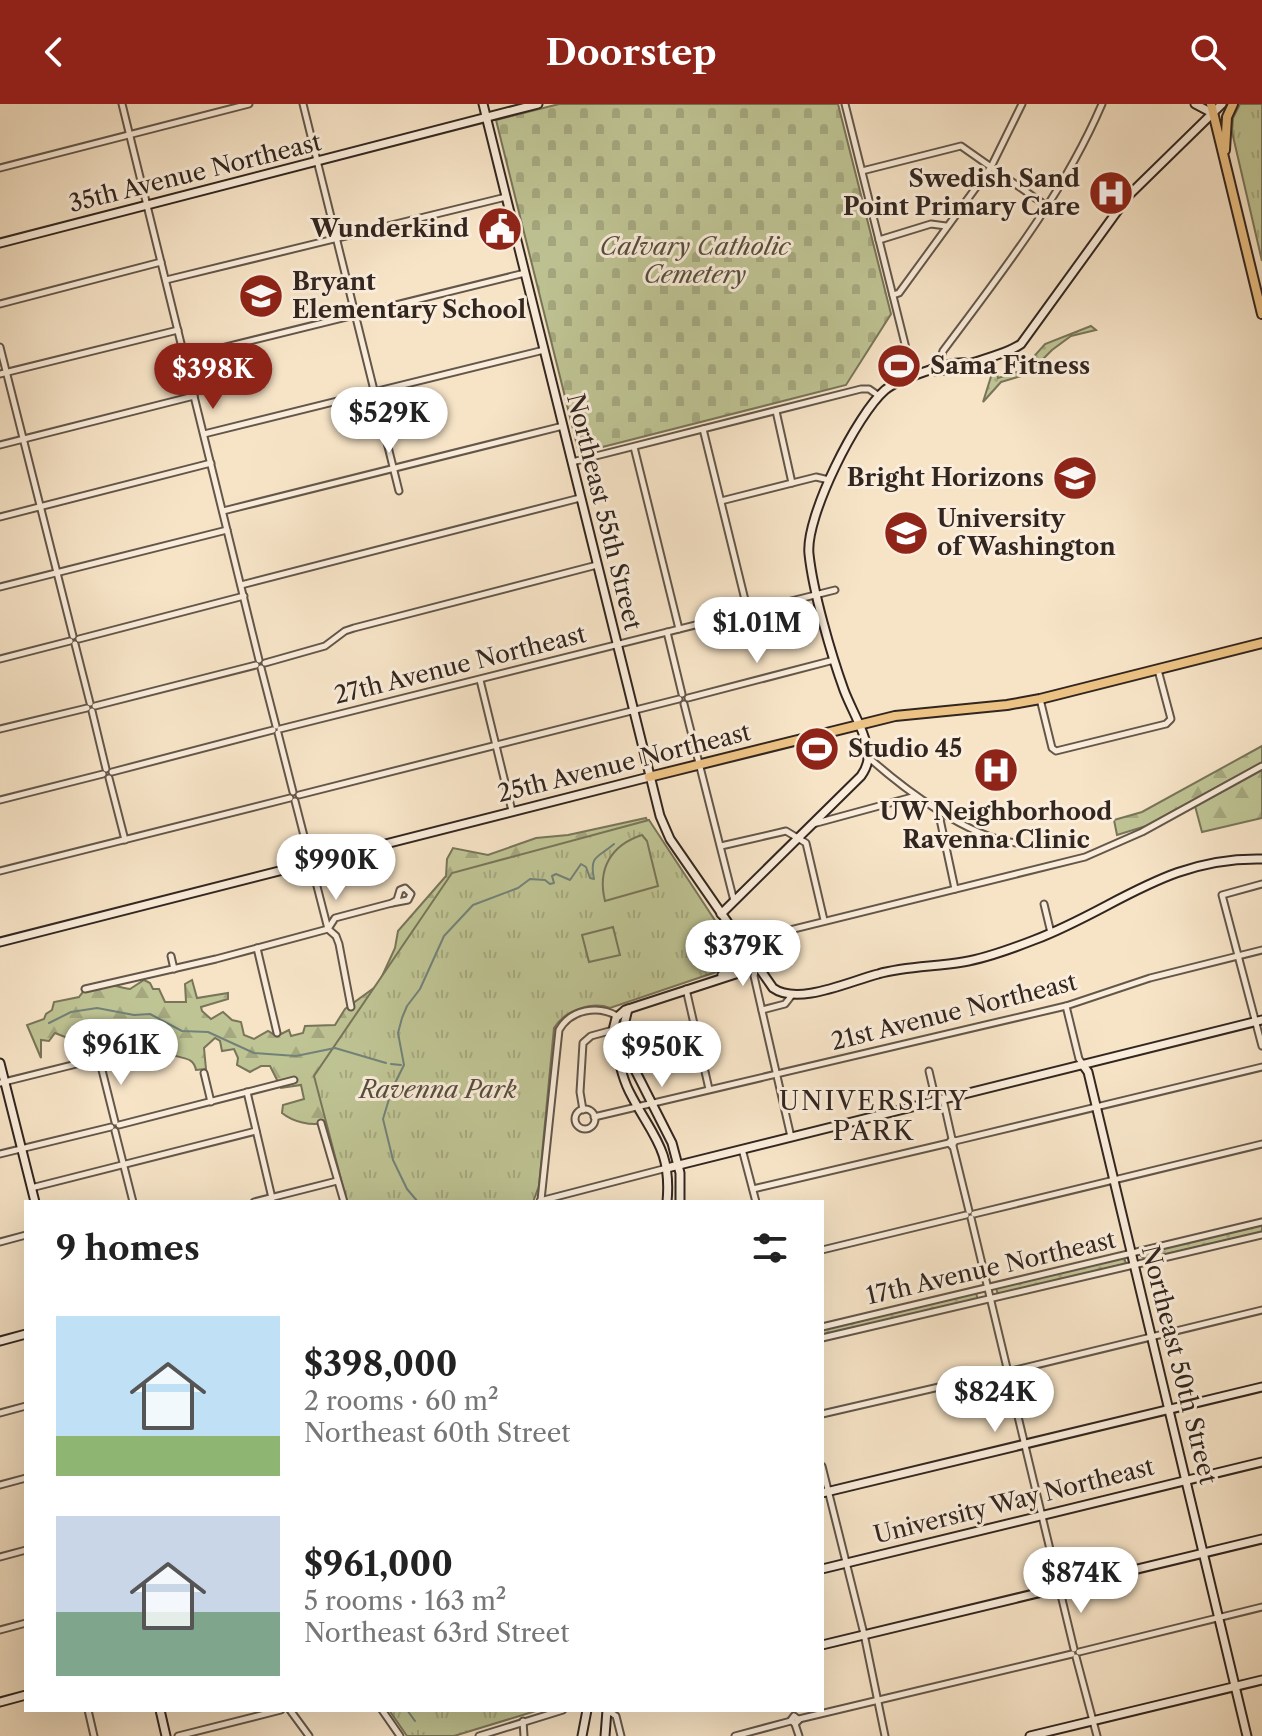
<!DOCTYPE html>
<html lang="en">
<head>
<meta charset="utf-8">
<style>
	body { margin:0; font-family:"Libre Caslon Text",serif; background:#f2f2f2; color:#222; height:100vh; display:flex; flex-direction:column; font-size:30px; white-space:nowrap }
	* { box-sizing:border-box; margin:0 }
	p { font-size:26px; color:#767676 }
	.icon { flex:none; width:44px; height:44px; fill:none; stroke:currentColor; stroke-width:2; stroke-linecap:round; stroke-linejoin:round }
	.map { position:relative; flex:1; overflow:hidden }
	.panel { position:absolute; left:24px; top:1096px; width:800px; height:512px; display:flex; flex-direction:column; background:#fff; border-radius:0px; box-shadow:0 8px 32px #0002 }
	.panel>* { flex:none }
	.price { position:absolute; translate:-50% -68px; padding:0 18px; border-radius:28px; background:#fff; color:#222; font-size:26px; line-height:52px; filter:drop-shadow(0 2px 4px #0008) }
	.price::after { content:''; position:absolute; left:50%; top:48px; width:24px; height:18px; margin-left:-12px; background:inherit; clip-path:polygon(0 0,100% 0,50% 100%) }
	.price.selected { background:#8f2418; color:#fff }
	ul { padding:0; list-style:none }
	li { display:flex; align-items:center; gap:24px; height:200px; padding:0 32px }
	li span { display:grid; place-items:center; flex:none; width:224px; height:160px; border-radius:0px; color:#555 }
	li>.icon { margin-inline-start:auto }
	span .icon { width:96px; height:96px; fill:#fffc; stroke-width:1 }
	li b { font-size:34px }
	h2 { display:flex; justify-content:space-between; align-items:center; height:96px; padding:0 32px; font-size:34px }
	header { display:flex; justify-content:space-between; align-items:center; height:104px; padding:0 32px; background:#8f2418; color:#fff; font-size:36px; font-weight:700 }
	.map>svg:first-child { display:block }
	.grass { fill:url(#grass-dots); stroke:#78755a; stroke-width:2 }
	.forest { fill:url(#forest-firs); stroke:#78755a; stroke-width:2 }
	.cemetery { fill:url(#cemetery-stones); stroke:#78755a; stroke-width:2 }
	.park { fill:url(#park-tufts); stroke:#78755a; stroke-width:2 }
	.pitch { fill:#bfc494; stroke:#78755a; stroke-width:2 }
	.lines { fill:none; stroke-linecap:round; stroke-linejoin:round }
	.stream { stroke:#728279; stroke-width:2 }
	.street-casing { stroke:#63564a; stroke-width:9 }
	.secondary-casing { stroke:#322620; stroke-width:11 }
	.primary-casing { stroke:#322620; stroke-width:12 }
	.street { stroke:#faeddb; stroke-width:5 }
	.secondary { stroke:#faeddb; stroke-width:7 }
	.primary { stroke:#ecc284; stroke-width:8 }
	.labels { text-anchor:middle; stroke-width:6; stroke-linejoin:round; paint-order:stroke }
	.street-label { font-size:24px; fill:#322620; stroke:#faeddb }
	.poi-label { font-size:24px; font-weight:bold; fill:#322620; stroke:#faeddb; text-anchor:start }
	.park-label { font-size:24px; font-style:italic; fill:#554e3d; stroke:#faeddb }
	.neighbourhood-label { font-size:26px; letter-spacing:2px; fill:#322620; stroke:#faeddb }
</style>
</head>
<body>
<header><svg class="icon" aria-label="back" viewBox="0 0 24 24"><path d="M15 5l-7 7 7 7"/></svg>Doorstep<svg class="icon" aria-label="search" viewBox="0 0 24 24"><circle cx="10" cy="10" r="6"/><path d="M15 15l6 6"/></svg></header>
<div class="map">
<svg width="1262" height="1632" viewBox="0 0 1262 1632">
	<defs>
		<pattern id="grass-dots" width="8" height="8" patternUnits="userSpaceOnUse" patternTransform="scale(2)"><rect width="8" height="8" fill="#bfc494"/><path d="M2 2h.1M6 6h.1" fill="none" stroke="#a5a87f" stroke-width="1.8" stroke-linecap="round"/></pattern>
		<pattern id="forest-firs" width="22" height="20" patternUnits="userSpaceOnUse" patternTransform="scale(2)"><rect width="22" height="20" fill="#bfc494"/><path d="M5 1l3.5 6h-7zM16 11l3.5 6h-7z" fill="#a5a87f"/></pattern>
		<pattern id="cemetery-stones" width="16" height="16" patternUnits="userSpaceOnUse" patternTransform="scale(2)"><rect width="16" height="16" fill="#bfc494"/><path d="M2 7V4a2 2 0 0 1 4 0v3zM10 15v-3a2 2 0 0 1 4 0v3z" fill="#a5a87f"/></pattern>
		<pattern id="park-tufts" width="24" height="20" patternUnits="userSpaceOnUse" patternTransform="scale(2)"><rect width="24" height="20" fill="#bfc494"/><path d="M3 7l-1-3M5 7V3M7 7l1-3M15 17l-1-3M17 17v-4M19 17l1-3" fill="none" stroke="#a5a87f"/></pattern>
	</defs>
	<rect width="100%" height="100%" fill="#f7e4c7"/>
	<filter id="stains"><feTurbulence type="fractalNoise" baseFrequency=".0025" numOctaves="4"/><feColorMatrix values="0 0 0 0 .2 0 0 0 0 .09 0 0 0 0 .02 0 0 0 .5 -.17"/></filter>
	<radialGradient id="worn" r=".72"><stop offset=".6" stop-color="#630" stop-opacity="0"/><stop offset="1" stop-color="#630" stop-opacity=".3"/></radialGradient>
	<!-- grass -->
	<g class="grass">
		<polygon points="1091,222 1096,226 1071,232 1052,246 1028,270 1001,278 983,298 995,260 998,274 1021,267 1045,240"/>
		<polygon points="1262,1120 1262,1128 1145,1155 1141,1152 1143,1148"/>
		<polygon points="1124,1153 1126,1160 998,1191 996,1184"/>
		<polygon points="976,1189 978,1196 822,1234 822,1226"/>
	</g>
	<!-- forest -->
	<g class="forest">
		<polygon points="1262,642 1262,659 1146,722 1117,731 1114,716 1142,708"/>
		<polygon points="1262,664 1262,714 1202,728 1195,702"/>
		<path d="M646,714L651,725L579,887L555,920L535,1027L502,1098H349L338,1075L324,1019C311,1022 293,1018 282,1009L283,1001L304,995L301,981L281,984L270,962H261L250,968L237,961L238,954L234,945L222,947L220,937L215,934L204,944L206,965L196,966C193,951 180,956 169,949C154,957 150,944 139,937L124,936L122,927L113,919L108,921V924L95,929L99,939L96,941L90,930C81,932 73,931 65,933L55,929L49,937L41,936V954L27,921L44,915L46,910L52,906L54,898L79,893C95,869 107,882 130,885L144,876L150,879L153,885H159L165,898H186L185,880L192,876L197,894L228,889V895L201,903L202,907L211,915L223,908L232,916L241,918L244,931L254,935L268,927L277,932L289,926L291,932L303,929L305,922L335,921L345,905L378,881L395,844L398,827L446,772L447,755L453,744L488,751L536,734L568,731Z"/>
	</g>
	<!-- cemetery -->
	<polygon class="cemetery" points="559,0 838,0 891,210 846,281 579,349 496,16"/>
	<!-- park -->
	<g class="park">
		<polygon points="1240,0 1262,0 1262,157 1232,28 1233,14"/>
		<path d="M649,716L739,853L716,868L610,904C592,897 564,907 554,924L539,1082L533,1098H347L314,972L452,769Z"/>
		<polygon points="389,1606 539,1606 454,1632 407,1632"/>
	</g>
	<!-- pitch -->
	<g class="pitch">
		<path d="M642,731L647,737L658,782L605,797C597,765 611,741 642,731Z"/>
		<polygon points="613,823 620,851 589,858 582,831"/>
	</g>
	<g class="lines">
		<!-- stream -->
		<g class="stream">
			<polyline points="49,919 71,908 97,904 134,911 150,910 182,927 208,928 254,949 296,952 335,944 386,959"/>
			<polyline points="391,960 401,961"/>
			<path d="M418,1098L407,1085L393,1056L383,1015L392,985L404,961L398,929L402,914L407,902L420,885L444,832L473,801L518,784L530,775L545,776L550,780L554,779L552,772L556,770L570,776L581,760L586,763L590,774L594,775C589,751 598,754 614,740"/>
			<polyline points="407,1606 415,1617"/>
		</g>
		<!-- street casing -->
		<g class="street-casing">
			<g id="street">
				<polyline points="122,0 259,556"/>
				<polyline points="303,0 399,387"/>
				<polyline points="845,0 913,272"/>
				<polyline points="0,64 249,0"/>
				<polyline points="862,67 961,42 1048,103"/>
				<polyline points="879,136 931,120 946,122"/>
				<polyline points="166,176 506,93"/>
				<polyline points="893,191 899,189 991,63 1022,0"/>
				<polyline points="0,200 161,158"/>
				<polyline points="0,243 73,532"/>
				<polyline points="185,253 525,169"/>
				<path d="M941,263L940,256L943,247C1002,168 1063,91 1102,0"/>
				<polyline points="0,270 178,226"/>
				<polyline points="776,307 792,379"/>
				<polyline points="703,325 748,508"/>
				<polyline points="204,330 544,246"/>
				<polyline points="0,341 194,292"/>
				<polyline points="634,343 679,525"/>
				<polyline points="572,358 861,285 869,285 879,292"/>
				<polyline points="721,397 816,373 829,376"/>
				<polyline points="223,407 563,322"/>
				<polyline points="0,413 211,359"/>
				<polyline points="241,481 580,394"/>
				<polyline points="0,483 227,426"/>
				<polyline points="667,528 682,590"/>
				<polyline points="79,535 244,492"/>
				<polyline points="75,540 90,599"/>
				<polyline points="0,555 70,537"/>
				<polyline points="265,559 325,542 345,527 354,524 597,461"/>
				<polyline points="261,564 276,622"/>
				<polyline points="480,576 512,707"/>
				<polyline points="688,594 834,556"/>
				<polyline points="1040,595 1052,644 1056,647 1166,620 1171,615 1158,566"/>
				<polyline points="684,600 734,797"/>
				<polyline points="95,602 256,561"/>
				<polyline points="92,607 106,665"/>
				<polyline points="0,625 87,604"/>
				<polyline points="280,625 835,486"/>
				<polyline points="278,629 293,688"/>
				<path d="M868,653C904,685 967,733 1016,739"/>
				<polyline points="112,668 273,626"/>
				<polyline points="109,674 125,736"/>
				<polyline points="299,691 679,595"/>
				<polyline points="0,696 103,670"/>
				<polyline points="295,697 328,825 336,832 339,840 351,903"/>
				<polyline points="938,706 955,785"/>
				<polyline points="813,720 916,692"/>
				<polyline points="721,742 786,727 806,739 824,816"/>
				<polyline points="0,767 290,694"/>
				<polyline points="1262,780 1222,791 1262,942"/>
				<polygon points="405,784 411,790 408,796 392,799 397,796 400,786"/>
				<polyline points="1044,800 1051,829"/>
				<polyline points="741,838 1085,753 1142,728 1262,662"/>
				<polyline points="257,844 277,929"/>
				<polyline points="171,852 174,865"/>
				<polyline points="756,862 754,872 791,1033"/>
				<polyline points="85,885 216,855 328,825 335,814 392,799"/>
				<polyline points="686,885 709,985"/>
				<polyline points="1066,902 1079,955 1083,960"/>
				<polyline points="762,906 785,900 792,891"/>
				<polyline points="99,954 115,1018"/>
				<polyline points="929,967 936,997"/>
				<polyline points="204,969 211,998"/>
				<polyline points="0,979 149,942"/>
				<polyline points="247,988 272,1094"/>
				<polyline points="943,995 952,1035 949,1039 952,1042 955,1037 952,1035"/>
				<circle cx="585" cy="1015" r="10"/>
				<polyline points="583,1006 580,988 583,939 591,932 613,926"/>
				<polyline points="594,1013 1066,902 1150,874 1262,846"/>
				<polyline points="321,1019 344,1098"/>
				<polyline points="119,1021 294,976"/>
				<polyline points="115,1027 133,1098"/>
				<polyline points="955,1037 1262,963"/>
				<polyline points="953,1042 969,1107"/>
				<polyline points="742,1045 756,1098"/>
				<polyline points="0,1050 111,1023"/>
				<polyline points="31,1084 256,1027"/>
				<polyline points="753,1085 949,1039"/>
				<path d="M541,1096L559,926C571,905 598,901 617,912"/>
				<polyline points="540,1097 667,1064"/>
				<polyline points="254,1098 337,1077"/>
				<polyline points="974,1110 1262,1040"/>
				<polyline points="971,1114 1007,1264 1004,1268"/>
				<polyline points="0,1138 26,1131"/>
				<polyline points="822,1146 966,1111"/>
				<polyline points="822,1223 1262,1118"/>
				<polyline points="822,1234 1262,1131"/>
				<polyline points="1011,1267 1262,1206"/>
				<polyline points="1008,1271 1074,1545"/>
				<polyline points="0,1309 26,1302"/>
				<polyline points="822,1310 1004,1268"/>
				<polyline points="822,1362 864,1530 885,1632"/>
				<polyline points="0,1381 26,1374"/>
				<polyline points="0,1453 26,1446"/>
				<polyline points="0,1526 26,1519"/>
				<polyline points="1079,1548 1262,1503"/>
				<polyline points="1076,1553 1097,1632"/>
				<polyline points="88,1606 94,1632"/>
				<polyline points="290,1606 309,1632"/>
				<polyline points="382,1606 400,1632"/>
				<polyline points="607,1606 616,1612 621,1632"/>
				<polygon points="794,1612 799,1616 795,1620 791,1616"/>
				<polyline points="799,1615 1072,1550"/>
				<polyline points="523,1617 524,1632"/>
				<polyline points="795,1620 799,1632"/>
				<polyline points="178,1632 281,1606"/>
				<polyline points="479,1632 563,1606"/>
				<polyline points="735,1632 791,1617"/>
			</g>
		</g>
		<!-- secondary casing -->
		<g class="secondary-casing">
			<g id="secondary">
				<path d="M483,0L660,712L670,735L773,884C798,902 850,877 878,870C907,862 935,863 963,858C987,854 1011,845 1034,836C1116,805 1166,753 1262,755"/>
				<polyline points="1195,0 1212,9"/>
				<polyline points="0,139 538,0"/>
				<path d="M933,267C947,268 1009,249 1021,240L1129,91L1222,0"/>
				<path d="M721,810L861,672C866,665 869,658 868,649C865,627 852,607 844,586C831,550 813,488 809,450C805,413 857,310 885,286C897,276 950,257 965,259"/>
				<polyline points="0,838 649,673"/>
				<polyline points="722,871 750,852"/>
				<polyline points="628,905 624,921 635,966 672,1039 680,1069 680,1098"/>
				<polyline points="0,959 35,1098"/>
				<polyline points="1083,961 1088,968 1247,1632"/>
				<polyline points="667,1064 1262,916"/>
				<path d="M667,1098C672,1044 651,1031 629,987C620,969 617,946 613,926L616,914L625,906L748,866L756,861"/>
				<polyline points="0,1237 26,1230"/>
				<polyline points="822,1389 1262,1283"/>
				<polyline points="822,1465 1262,1358"/>
				<polyline points="822,1541 1262,1435"/>
				<polyline points="0,1598 26,1591"/>
				<polyline points="160,1606 166,1632"/>
				<polyline points="582,1632 587,1606"/>
				<polyline points="605,1632 607,1606"/>
				<polyline points="1030,1632 1262,1576"/>
			</g>
		</g>
		<!-- primary casing -->
		<g class="primary-casing">
			<g id="primary">
				<polyline points="1211,0 1262,210"/>
				<polyline points="1225,46 1227,13 1233,0"/>
				<polyline points="649,673 895,612 1007,601 1040,595 1262,539"/>
			</g>
		</g>
		<!-- street -->
		<use href="#street" class="street"/>
		<!-- secondary -->
		<use href="#secondary" class="secondary"/>
		<!-- primary -->
		<use href="#primary" class="primary"/>
	</g>
	<!-- icons -->
	<defs>
		<g id="hospital-disc" transform="scale(2.3)"><circle r="9.5" fill="#8f2418" stroke="#faeddb"/><path d="M-5-5h3v3.5h4V-5h3V5h-3V1.5h-4V5h-3Z" fill="#fff"/></g>
		<g id="civic-disc" transform="scale(2.3)"><circle r="9.5" fill="#8f2418" stroke="#faeddb"/><path d="M-.6-6.5H3V-4.5H.6V-3L4-1V1h2V6H-6V1h2V-1L-.6-3ZM-1.2 2.5V6h2.4V2.5Z" fill="#fff"/></g>
		<g id="school-disc" transform="scale(2.3)"><circle r="9.5" fill="#8f2418" stroke="#faeddb"/><path d="M0-5L7-2L0 1L-7-2ZM-4 1L0 2.5L4 1V4Q0 6-4 4Z" fill="#fff"/></g>
		<g id="stadium-disc" transform="scale(2.3)"><circle r="9.5" fill="#8f2418" stroke="#faeddb"/><path d="M0-5a6.5 5 0 1 0 0 10a6.5 5 0 1 0 0-10ZM-3.5-1.8h7v3.6h-7Z" fill="#fff"/></g>
		<g id="university-disc" transform="scale(2.3)"><circle r="9.5" fill="#8f2418" stroke="#faeddb"/><path d="M0-5L7-2L0 1L-7-2ZM-4 1L0 2.5L4 1V4Q0 6-4 4Z" fill="#fff"/></g>
	</defs>
	<g fill-rule="evenodd">
		<use href="#hospital-disc" x="1111" y="89"/>
		<use href="#civic-disc" x="500" y="125"/>
		<use href="#school-disc" x="261" y="192"/>
		<use href="#stadium-disc" x="899" y="262"/>
		<use href="#school-disc" x="1075" y="374"/>
		<use href="#university-disc" x="906" y="429"/>
		<use href="#stadium-disc" x="817" y="645"/>
		<use href="#hospital-disc" x="996" y="666"/>
	</g>
	<g class="labels">
		<!-- street labels -->
		<g class="street-label">
			<text transform="translate(195 69) rotate(-14)" y="8">35th Avenue Northeast</text>
			<text transform="translate(604 408) rotate(76)" y="8">Northeast 55th Street</text>
			<text transform="translate(460 561) rotate(-14)" y="8">27th Avenue Northeast</text>
			<text transform="translate(624 659) rotate(-14)" y="8">25th Avenue Northeast</text>
			<text transform="translate(954 908) rotate(-14)" y="8">21st Avenue Northeast</text>
			<text transform="translate(991 1164) rotate(-13)" y="8">17th Avenue Northeast</text>
			<text transform="translate(1179 1261) rotate(76)" y="8">Northeast 50th Street</text>
			<text transform="translate(1014 1397) rotate(-14)" y="8">University Way Northeast</text>
		</g>
		<!-- poi labels -->
		<g class="poi-label">
			<text x="1080" y="83" text-anchor="end">Swedish Sand<tspan x="1080" dy="28">Point Primary Care</tspan></text>
			<text x="469" y="133" text-anchor="end">Wunderkind</text>
			<text x="292" y="186">Bryant<tspan x="292" dy="28">Elementary School</tspan></text>
			<text x="930" y="270">Sama Fitness</text>
			<text x="1044" y="382" text-anchor="end">Bright Horizons</text>
			<text x="937" y="423">University<tspan x="937" dy="28">of Washington</tspan></text>
			<text x="848" y="653">Studio 45</text>
			<text x="996" y="716" text-anchor="middle">UW Neighborhood<tspan x="996" dy="28">Ravenna Clinic</tspan></text>
		</g>
		<!-- park labels -->
		<g class="park-label">
			<text x="695" y="151">Calvary Catholic<tspan x="695" dy="28">Cemetery</tspan></text>
			<text x="438" y="994">Ravenna Park</text>
		</g>
		<!-- neighbourhood labels -->
		<g class="neighbourhood-label">
			<text x="874" y="1006">UNIVERSITY<tspan x="874" dy="30">PARK</tspan></text>
		</g>
	</g>
	<rect width="100%" height="100%" filter="url(#stains)"/>
	<rect width="100%" height="100%" fill="url(#worn)"/>
</svg>
<b class="price selected" style="left:213px;top:307px">$398K</b>
<b class="price" style="left:389px;top:351px">$529K</b>
<b class="price" style="left:757px;top:561px">$1.01M</b>
<b class="price" style="left:336px;top:798px">$990K</b>
<b class="price" style="left:743px;top:884px">$379K</b>
<b class="price" style="left:121px;top:983px">$961K</b>
<b class="price" style="left:662px;top:985px">$950K</b>
<b class="price" style="left:995px;top:1330px">$824K</b>
<b class="price" style="left:1081px;top:1511px">$874K</b>
<section class="panel">
<h2>9 homes<svg class="icon" aria-label="filters" viewBox="0 0 24 24"><path d="M4 7h16M4 17h16"/><circle cx="9" cy="7" r="2"/><circle cx="15" cy="17" r="2"/></svg></h2>
<ul>
<li><span style="background:linear-gradient(#bfe0f5 75%,#8fb573 0)"><svg class="icon" aria-label="home" viewBox="0 0 24 24"><path d="M3 11l9-7 9 7M6 9v11h12V9"/></svg></span><div><b>$398,000</b><p>2 rooms · 60 m²</p><p>Northeast 60th Street</p></div></li>
<li><span style="background:linear-gradient(#c9d6e8 60%,#7fa58c 0)"><svg class="icon" aria-label="home" viewBox="0 0 24 24"><path d="M3 11l9-7 9 7M6 9v11h12V9"/></svg></span><div><b>$961,000</b><p>5 rooms · 163 m²</p><p>Northeast 63rd Street</p></div></li>
</ul>
</section>
</div>
</body>
</html>
